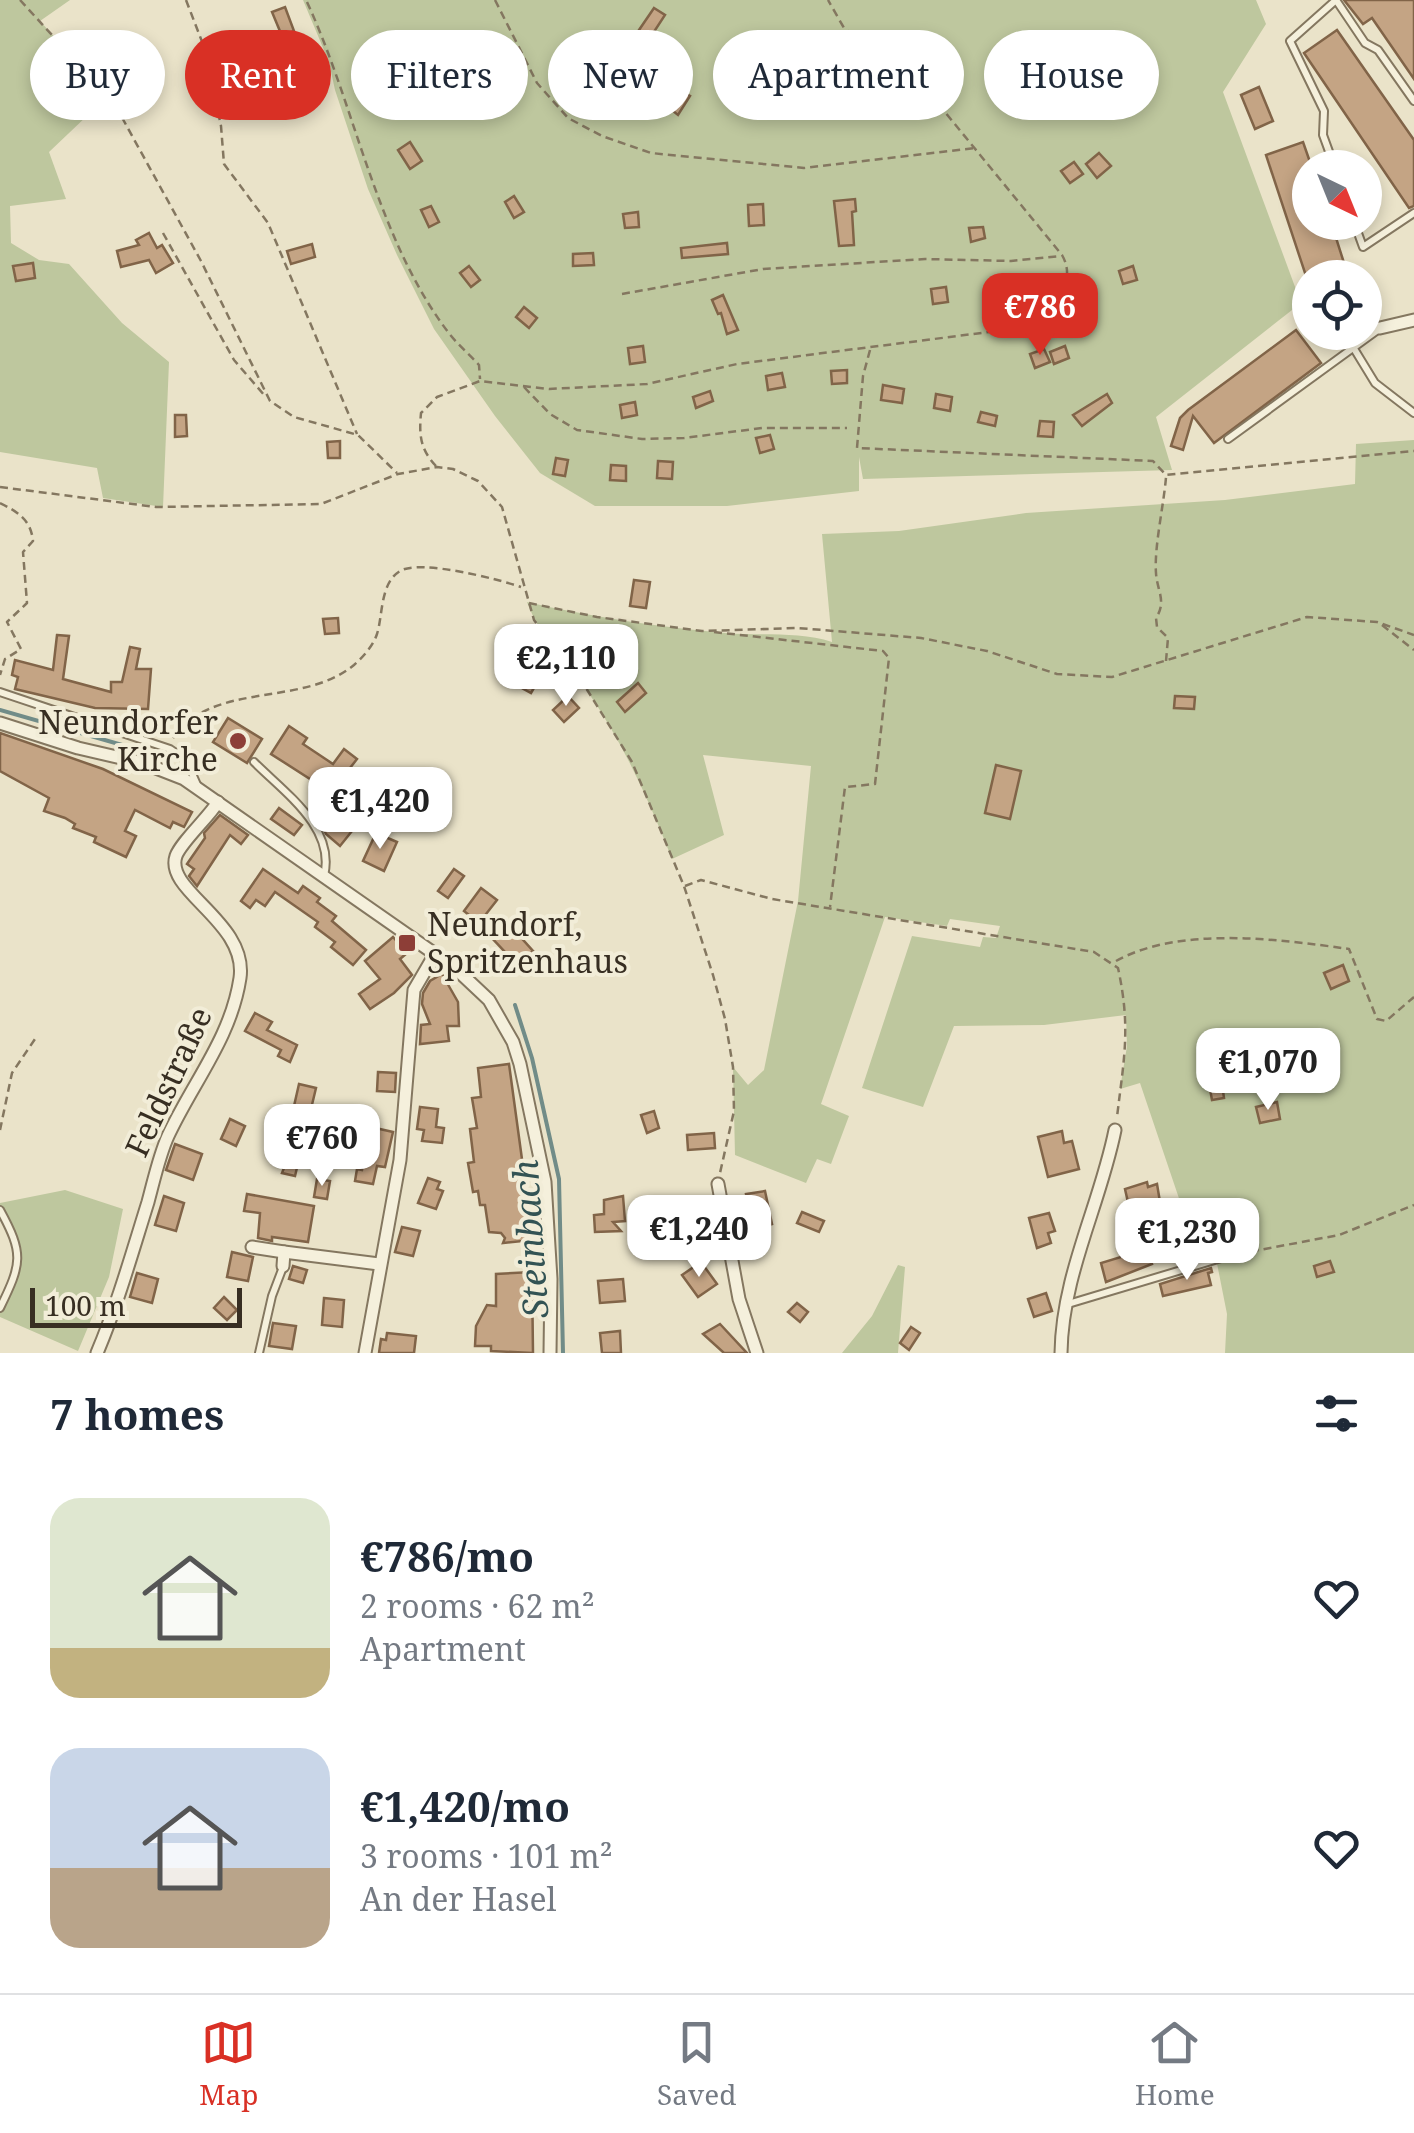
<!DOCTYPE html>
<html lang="en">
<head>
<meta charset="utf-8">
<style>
	body { margin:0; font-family:"Noto Serif",serif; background:#f2f2f3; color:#1f2937; height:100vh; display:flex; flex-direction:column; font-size:38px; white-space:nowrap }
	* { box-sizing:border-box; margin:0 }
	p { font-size:32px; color:#747a83 }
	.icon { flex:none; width:55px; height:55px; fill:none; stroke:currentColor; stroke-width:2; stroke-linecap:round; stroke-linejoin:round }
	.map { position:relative; height:1353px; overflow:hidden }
	.side { display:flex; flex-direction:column; background:#fff; flex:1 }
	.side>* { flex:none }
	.banner { position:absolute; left:30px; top:30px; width:1355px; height:90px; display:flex; gap:20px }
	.needle { width:65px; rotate:137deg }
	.tools { position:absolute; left:1292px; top:150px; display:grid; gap:20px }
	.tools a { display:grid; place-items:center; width:90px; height:90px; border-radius:50%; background:#fff; box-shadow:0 5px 15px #0003; font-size:50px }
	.scale { position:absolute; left:30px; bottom:25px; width:212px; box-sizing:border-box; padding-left:10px; border:5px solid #372e22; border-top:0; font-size:28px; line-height:35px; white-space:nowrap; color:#372e22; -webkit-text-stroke:8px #f2edd8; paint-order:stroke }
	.price { position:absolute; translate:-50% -85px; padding:0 22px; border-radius:20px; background:#fff; color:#222; font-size:32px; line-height:65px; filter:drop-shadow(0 2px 5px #0008) }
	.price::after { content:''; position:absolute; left:50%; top:60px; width:30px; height:22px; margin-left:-15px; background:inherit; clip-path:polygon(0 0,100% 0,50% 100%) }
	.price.active { background:#d93025; color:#fff }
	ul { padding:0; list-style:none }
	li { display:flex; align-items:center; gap:30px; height:250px; padding:0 50px }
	li span { display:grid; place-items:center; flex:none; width:280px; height:200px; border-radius:30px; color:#555 }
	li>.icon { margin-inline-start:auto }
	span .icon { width:120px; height:120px; fill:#fffc; stroke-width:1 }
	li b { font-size:42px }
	h2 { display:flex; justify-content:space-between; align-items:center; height:120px; padding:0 50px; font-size:42px }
	.tag { padding:0 35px; border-radius:45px; background:#fff; box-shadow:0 5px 15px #0003; font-size:35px; line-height:90px }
	.tag.active { background:#d93025; color:#fff }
	.dock { display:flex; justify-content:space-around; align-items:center; height:140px; border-top:2px solid #e0e1e3; background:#fff; font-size:28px; color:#747a83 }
	.dock a { display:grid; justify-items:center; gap:5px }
	.dock .active { color:#d93025 }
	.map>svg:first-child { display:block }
	.green { fill:#bec79e }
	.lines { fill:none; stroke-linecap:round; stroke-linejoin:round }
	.stream { stroke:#718c88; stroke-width:4 }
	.building { fill:#c4a484; stroke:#816448; stroke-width:2.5 }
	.service-casing { stroke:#847760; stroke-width:10 }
	.minor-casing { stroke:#847760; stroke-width:15 }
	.path { stroke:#847760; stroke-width:2.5; stroke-dasharray:8 5; stroke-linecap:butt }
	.service { stroke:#f5f0dc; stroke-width:6 }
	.minor { stroke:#f5f0dc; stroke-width:11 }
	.poi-dot { fill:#8d3e37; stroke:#f2edd8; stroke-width:4 }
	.labels { text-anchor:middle; stroke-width:8; stroke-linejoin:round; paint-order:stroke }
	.poi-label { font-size:32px; fill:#372e22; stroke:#f2edd8; text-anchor:end }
	.street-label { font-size:32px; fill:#372e22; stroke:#f2edd8 }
	.water-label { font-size:35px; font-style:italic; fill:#335354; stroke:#f2edd8 }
</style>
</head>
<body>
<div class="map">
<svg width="1414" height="1353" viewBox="0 0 1414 1353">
	<rect width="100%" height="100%" fill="#eae3c9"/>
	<!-- green -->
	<g class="green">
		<polygon points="0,0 70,0 40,21 108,96 49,152 66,199 10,206 11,243 39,260 69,264 122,323 169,362 163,507 103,498 97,468 0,452"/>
		<polygon points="303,0 1256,0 1266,24 1223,92 1301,303 1156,417 1172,470 863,479 859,457 859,491 727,506 595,506 540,473 495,416 434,329 397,255 368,189 335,90 329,62"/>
		<path d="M1414,440V1353H1225L1227,1314L1209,1223L1189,1228L1140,1083L1120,1089L1127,1046L1126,1015L1044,1025L954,1026L923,1107L862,1088L912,936L980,947L983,937L996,938L1000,926L950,919L947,926L885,917L821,1104L849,1116L831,1164L817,1159L806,1183L735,1155L733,1067L748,1085L764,1070L798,901L811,766L703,755L724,835L672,859C649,800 624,745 588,692C568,661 540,638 527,602C592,617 659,627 725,633C760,636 799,631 832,642L822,534L899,531L1026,513L1225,500L1355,484L1356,444Z"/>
		<polygon points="65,1190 123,1209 109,1277 78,1351 0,1317 0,1308 19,1258 0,1210 0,1203"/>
		<polygon points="898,1265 905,1267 898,1353 842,1353 872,1316"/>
	</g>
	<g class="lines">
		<!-- stream -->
		<g class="stream">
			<polyline points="0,710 157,755"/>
			<polyline points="515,1005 532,1058 559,1179 563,1353"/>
		</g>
	</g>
	<!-- building -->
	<g class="building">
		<polygon points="1344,0 1414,0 1414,79 1372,18 1363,24"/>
		<polygon points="285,7 294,31 282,36 272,12"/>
		<polygon points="654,8 665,15 650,38 639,30"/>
		<polygon points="1337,30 1414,140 1414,206 1409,208 1304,53"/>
		<polygon points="731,47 741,52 734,69 723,64"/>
		<polygon points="560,63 577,78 570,87 552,71"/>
		<polygon points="249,68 254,83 238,87 233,73"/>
		<polygon points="661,83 678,94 680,90 690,96 678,115 653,95"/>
		<polygon points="1259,87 1273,121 1255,129 1241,95"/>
		<polygon points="410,142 422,161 410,169 398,150"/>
		<polygon points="1303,142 1310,162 1310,222 1331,222 1344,263 1306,276 1266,155"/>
		<polygon points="1099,153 1111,166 1097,178 1086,164"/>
		<polygon points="1074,162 1083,174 1070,183 1061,171"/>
		<polygon points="514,196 524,212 514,218 505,202"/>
		<polygon points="855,199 856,211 852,212 854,245 839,246 834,201"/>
		<polygon points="763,204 764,225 749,226 748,205"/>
		<polygon points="431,206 439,222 429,227 421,210"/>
		<polygon points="638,212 639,227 625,228 623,214"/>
		<polygon points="983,227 985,238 971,242 969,228"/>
		<polygon points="149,233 157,248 162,245 173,263 156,273 149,260 121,267 117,251 139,245 136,240"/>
		<polygon points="727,243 728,254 682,258 681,248"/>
		<polygon points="312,244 315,257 291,264 287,251"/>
		<polygon points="593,253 594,265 573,266 573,254"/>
		<polygon points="33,263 35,278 16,281 13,266"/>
		<polygon points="469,266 480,280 471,287 460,273"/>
		<polygon points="1133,266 1137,280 1123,284 1119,271"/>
		<polygon points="946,287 948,302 933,304 931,289"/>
		<polygon points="723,295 738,330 727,334 721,313 718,314 712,300"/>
		<polygon points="524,307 537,318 529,328 516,317"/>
		<polygon points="1296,330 1321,363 1214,443 1193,416 1183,450 1171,446 1180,418 1188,410"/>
		<polygon points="643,346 645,362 630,364 628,348"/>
		<polygon points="1065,346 1069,358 1054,364 1050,352"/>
		<polygon points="1044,349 1050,362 1035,368 1030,354"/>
		<polygon points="847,370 847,383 832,384 831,371"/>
		<polygon points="782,373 785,387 768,390 766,376"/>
		<polygon points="883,385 904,389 902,403 881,400"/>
		<polygon points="710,391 713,401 696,408 693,397"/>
		<polygon points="936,394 952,397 950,411 934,408"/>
		<polygon points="1107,394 1112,403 1082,426 1073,415"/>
		<polygon points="635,402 637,415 622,418 620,405"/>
		<polygon points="981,412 997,416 995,426 978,422"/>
		<polygon points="175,415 186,415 187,436 175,437"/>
		<polygon points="1040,421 1054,422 1053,437 1038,436"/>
		<polygon points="770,435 774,449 760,453 756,438"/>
		<polygon points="340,441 340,458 328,458 327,442"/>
		<polygon points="556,458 568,460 565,476 553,474"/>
		<polygon points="658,461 673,462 672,479 657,478"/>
		<polygon points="611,465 626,466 626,481 610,480"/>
		<polygon points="634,580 650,582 646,608 630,606"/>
		<polygon points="338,618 339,633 325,634 323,619"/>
		<polygon points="57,635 69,636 63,679 111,692 111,682 122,682 130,647 140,649 136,669 151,669 148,709 95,708 15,689 18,677 12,675 15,660 53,670"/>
		<polygon points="530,668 542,674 531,693 520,687"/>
		<polygon points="638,683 646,693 625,712 617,702"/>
		<polygon points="568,696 579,708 564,722 553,710"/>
		<polygon points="1175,696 1195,697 1194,709 1174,708"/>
		<polygon points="228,718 262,739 247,763 213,742"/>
		<polygon points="289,726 307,738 303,744 333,764 344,749 357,759 350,768 348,780 335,795 271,754"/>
		<polygon points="0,733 103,769 192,812 184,827 173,822 170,828 135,810 125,831 136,836 126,857 94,842 96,837 73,828 75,824 65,818 44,811 49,798 0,771"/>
		<polygon points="996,765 1021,771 1010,819 985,813"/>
		<polygon points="279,808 302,825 294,835 271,819"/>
		<polygon points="220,815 248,835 241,844 230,835 197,886 189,876 194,869 187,864 205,838 204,833"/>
		<polygon points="332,815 352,831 340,846 326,834 322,826"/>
		<polygon points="376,833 397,842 384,871 363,861"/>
		<polygon points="263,869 298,893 303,886 320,898 317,902 336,916 332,921 366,950 353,965 331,947 335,942 315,927 318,922 275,892 265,906 256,900 250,908 241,901"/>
		<polygon points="454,869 464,876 448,898 438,891"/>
		<polygon points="481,888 497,900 479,923 464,911"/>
		<polygon points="507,922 533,951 517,965 491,937"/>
		<polygon points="393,937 407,953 400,959 412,975 394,993 370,1009 359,994 380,979 365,961"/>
		<polygon points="1343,965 1349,981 1331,989 1324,973"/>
		<polygon points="442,974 458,1002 459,1026 447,1026 449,1041 420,1044 421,1025 430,1024 422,1004 423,993 430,981"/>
		<polygon points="255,1013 272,1022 267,1030 297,1045 290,1062 278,1056 281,1050 245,1031"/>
		<polygon points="1274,1056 1277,1069 1262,1072 1259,1060"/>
		<polygon points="509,1064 533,1240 503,1243 505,1238 501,1233 489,1232 485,1205 480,1205 478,1191 473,1192 468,1163 474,1162 470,1129 477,1128 472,1098 481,1097 478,1068"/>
		<polygon points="378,1072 396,1073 395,1092 377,1091"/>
		<polygon points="1224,1075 1227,1090 1223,1091 1224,1098 1212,1100 1208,1078"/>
		<polygon points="299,1084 316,1088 295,1176 282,1173 284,1168 271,1162 282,1126 289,1128"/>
		<polygon points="1277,1102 1280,1119 1260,1123 1256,1107"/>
		<polygon points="420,1107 438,1109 436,1127 444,1128 442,1143 422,1141 424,1130 417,1129"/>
		<polygon points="654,1111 659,1128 647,1133 641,1115"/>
		<polygon points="230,1119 245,1126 236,1146 221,1139"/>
		<polygon points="371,1127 393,1132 385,1167 377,1166 373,1184 355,1181 357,1169 362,1170"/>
		<polygon points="1062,1131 1064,1143 1072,1141 1079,1169 1048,1177 1038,1137"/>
		<polygon points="714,1133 715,1148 688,1150 687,1135"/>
		<polygon points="175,1144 202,1154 193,1180 166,1170"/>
		<polygon points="428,1178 440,1182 437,1189 443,1191 436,1209 418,1203"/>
		<polygon points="317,1179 330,1181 327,1199 314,1197"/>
		<polygon points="1147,1182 1148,1187 1157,1184 1165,1232 1136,1238 1125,1189"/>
		<polygon points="765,1191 772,1224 753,1229 746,1194"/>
		<polygon points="247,1194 314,1206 308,1242 272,1237 272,1241 258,1238 260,1213 244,1211"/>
		<polygon points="164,1196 184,1203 176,1231 155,1225"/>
		<polygon points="623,1196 625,1221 613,1222 621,1231 595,1232 594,1215 604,1214 604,1200"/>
		<polygon points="802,1212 824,1221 819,1232 797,1223"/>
		<polygon points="1049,1213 1055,1231 1048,1233 1051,1243 1037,1248 1029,1218"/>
		<polygon points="669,1218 679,1236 669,1242 659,1224"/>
		<polygon points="402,1227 420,1231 413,1256 395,1252"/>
		<polygon points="1207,1236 1208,1255 1195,1259 1191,1240"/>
		<polygon points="1147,1249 1152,1264 1106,1282 1101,1263"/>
		<polygon points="232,1252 253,1257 248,1281 227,1277"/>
		<polygon points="1330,1261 1334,1272 1317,1277 1314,1266"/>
		<polygon points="701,1262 717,1284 698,1297 682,1275"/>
		<polygon points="293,1266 307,1270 303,1283 289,1279"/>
		<polygon points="1211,1268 1212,1272 1208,1273 1211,1285 1163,1296 1160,1284"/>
		<polygon points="532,1272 533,1353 491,1351 491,1346 475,1346 476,1326 487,1305 496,1306 496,1274"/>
		<polygon points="137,1273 158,1279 152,1303 130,1297"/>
		<polygon points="623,1279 625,1301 600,1303 598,1281"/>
		<polygon points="1046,1293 1052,1311 1034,1317 1028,1299"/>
		<polygon points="224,1297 237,1310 227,1320 214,1308"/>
		<polygon points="324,1298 344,1300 342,1327 322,1325"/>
		<polygon points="797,1303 808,1312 800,1322 788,1312"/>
		<polygon points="273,1323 296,1326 292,1349 269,1346"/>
		<polygon points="720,1324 747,1353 724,1353 703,1334"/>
		<polygon points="911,1327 920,1333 909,1350 900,1343"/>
		<polygon points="620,1331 621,1353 602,1353 600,1333"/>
		<polygon points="387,1333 416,1336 414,1353 379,1353 381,1339 386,1340"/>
	</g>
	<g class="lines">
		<!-- service casing -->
		<g class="service-casing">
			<g id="service">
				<polyline points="1336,0 1365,43 1378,50 1414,101"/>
				<polyline points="1335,168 1323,135 1324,111 1290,41 1336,0"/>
				<polyline points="1354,222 1363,247 1414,213"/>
				<polyline points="1353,347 1375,383 1414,413"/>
				<polyline points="1228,439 1379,329"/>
				<polyline points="0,692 170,749 186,760 198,787"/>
				<path d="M254,762C285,793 336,828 324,876"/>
				<path d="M0,1210C24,1254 22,1263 0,1308"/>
				<polyline points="1068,1304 1228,1256"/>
				<polyline points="259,1353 272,1296 283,1267"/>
			</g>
		</g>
		<!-- minor casing -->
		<g class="minor-casing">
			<g id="minor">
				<polyline points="1380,328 1414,320"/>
				<polyline points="0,723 78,748 143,763 184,779 455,968 489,1000 513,1042 520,1064 545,1182 551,1279 550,1353"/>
				<polyline points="718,1184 739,1299 757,1353"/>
				<polyline points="252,1247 284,1252"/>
				<polyline points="283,1266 284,1252 379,1264"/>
				<path d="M97,1353C118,1303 132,1253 148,1202C154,1180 159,1156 168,1136C193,1082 231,1038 240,978C248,922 164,891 176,856C181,842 208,818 218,802"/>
				<polyline points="365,1353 400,1160 414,990 435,954"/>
				<path d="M1061,1353C1062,1275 1100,1205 1115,1130"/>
			</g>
		</g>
		<!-- path -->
		<g class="path">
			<polyline points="20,0 114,103 201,261 270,401 294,417 358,435 397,473"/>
			<polyline points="186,0 206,52 221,126 224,164 268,223 357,434"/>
			<polyline points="495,0 537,83 568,118 602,136 651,153 804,168 976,148"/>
			<path d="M307,2C356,108 376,237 448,332C457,344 469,354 479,365L480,379"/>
			<polyline points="163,233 234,360 265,396"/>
			<polyline points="622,294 763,269 925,259 1011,261 1061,256"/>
			<polyline points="870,350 863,376 857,448 1153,461 1166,475 1414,451"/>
			<polyline points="524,387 550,414 577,430 642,439 684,438 762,428 847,428"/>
			<path d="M436,466C420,449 419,435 421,413L437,397L480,381L549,389L647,384L737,364L989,332C1018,324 1086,297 1062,255L931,95L844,28L828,0"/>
			<polyline points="0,487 156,507 321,504 398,474 437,467 453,469 478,481 502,507 534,620 586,688 632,762 684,886 713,975 725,1019 733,1067 734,1111 720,1173"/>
			<path d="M0,503C18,512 31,520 33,541L23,552L27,603L7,622L21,649L5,659L0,675"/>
			<polyline points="529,603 597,617 702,631 798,628 921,638 987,651 1057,674 1112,677 1307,617 1377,622 1414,635"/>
			<polyline points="1382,625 1414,650"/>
			<polyline points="714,632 883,651 889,658 875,784 845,787 830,907"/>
			<path d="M1166,661L1168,638L1157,627L1156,618C1167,601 1157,591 1156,573C1154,547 1164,504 1166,477"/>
			<path d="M173,738C213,680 302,708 354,665C363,657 373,646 377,634C383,615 380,583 400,571C420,559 498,579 521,587"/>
			<path d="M685,886L701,880L772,899L1094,952L1118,968C1131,1028 1124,1058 1117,1117"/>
			<path d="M1116,961C1179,926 1279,939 1349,949L1377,1019L1386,1021L1414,997"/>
			<polyline points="0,1130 12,1073 35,1039"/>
			<polyline points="1238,1254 1339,1235 1414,1205"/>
		</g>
		<!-- service -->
		<use href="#service" class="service"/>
		<!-- minor -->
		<use href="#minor" class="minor"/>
	</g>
	<!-- markers -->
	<g class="poi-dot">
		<circle cx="238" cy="741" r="10"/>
		<rect x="397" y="933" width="20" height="20" rx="5"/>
	</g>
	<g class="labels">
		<!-- poi labels -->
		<g class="poi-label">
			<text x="218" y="734">Neundorfer<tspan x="218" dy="37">Kirche</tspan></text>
			<text x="427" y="936" text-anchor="start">Neundorf,<tspan x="427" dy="37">Spritzenhaus</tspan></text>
		</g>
		<!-- street labels -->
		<g class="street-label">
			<text transform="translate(169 1082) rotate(-65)" y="11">Feldstraße</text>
		</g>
		<!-- water labels -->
		<g class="water-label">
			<text transform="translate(531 1239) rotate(-94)" y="12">Steinbach</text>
		</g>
	</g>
</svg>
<div class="tools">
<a><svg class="needle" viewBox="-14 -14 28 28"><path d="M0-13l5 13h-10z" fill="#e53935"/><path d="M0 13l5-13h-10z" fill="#747a83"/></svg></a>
<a><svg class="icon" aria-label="locate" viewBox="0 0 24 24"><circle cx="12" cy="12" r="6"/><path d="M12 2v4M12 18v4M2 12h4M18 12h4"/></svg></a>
</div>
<div class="scale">100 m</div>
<b class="price active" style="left:1040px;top:358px">€786</b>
<b class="price" style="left:566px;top:709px">€2,110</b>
<b class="price" style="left:380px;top:852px">€1,420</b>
<b class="price" style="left:1268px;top:1113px">€1,070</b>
<b class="price" style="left:322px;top:1189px">€760</b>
<b class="price" style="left:699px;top:1280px">€1,240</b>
<b class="price" style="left:1187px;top:1283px">€1,230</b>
<div class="banner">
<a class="tag">Buy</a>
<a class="tag active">Rent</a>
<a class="tag">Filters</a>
<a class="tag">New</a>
<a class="tag">Apartment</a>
<a class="tag">House</a>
</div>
</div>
<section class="side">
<h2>7 homes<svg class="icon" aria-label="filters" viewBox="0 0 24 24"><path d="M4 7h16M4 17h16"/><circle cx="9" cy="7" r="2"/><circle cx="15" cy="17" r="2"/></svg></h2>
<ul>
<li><span style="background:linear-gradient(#dfe7d0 75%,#c2b280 0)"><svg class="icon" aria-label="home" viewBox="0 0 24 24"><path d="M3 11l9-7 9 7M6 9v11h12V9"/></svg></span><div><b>€786/mo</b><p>2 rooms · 62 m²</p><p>Apartment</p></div><svg class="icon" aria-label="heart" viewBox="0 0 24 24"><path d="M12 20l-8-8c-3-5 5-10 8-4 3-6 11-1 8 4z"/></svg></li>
<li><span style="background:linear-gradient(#c9d6e8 60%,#b9a48a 0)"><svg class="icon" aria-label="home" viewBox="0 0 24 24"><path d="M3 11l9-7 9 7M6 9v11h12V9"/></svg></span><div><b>€1,420/mo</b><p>3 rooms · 101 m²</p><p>An der Hasel</p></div><svg class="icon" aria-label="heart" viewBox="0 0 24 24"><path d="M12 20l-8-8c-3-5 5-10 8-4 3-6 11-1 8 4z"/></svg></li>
</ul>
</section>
<nav class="dock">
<a class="active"><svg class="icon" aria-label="map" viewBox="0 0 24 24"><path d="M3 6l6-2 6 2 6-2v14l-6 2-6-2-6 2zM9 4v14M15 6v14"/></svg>Map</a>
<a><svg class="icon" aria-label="saved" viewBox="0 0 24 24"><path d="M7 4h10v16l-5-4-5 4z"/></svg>Saved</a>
<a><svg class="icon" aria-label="home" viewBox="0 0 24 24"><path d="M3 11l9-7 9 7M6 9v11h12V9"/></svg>Home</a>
</nav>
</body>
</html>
